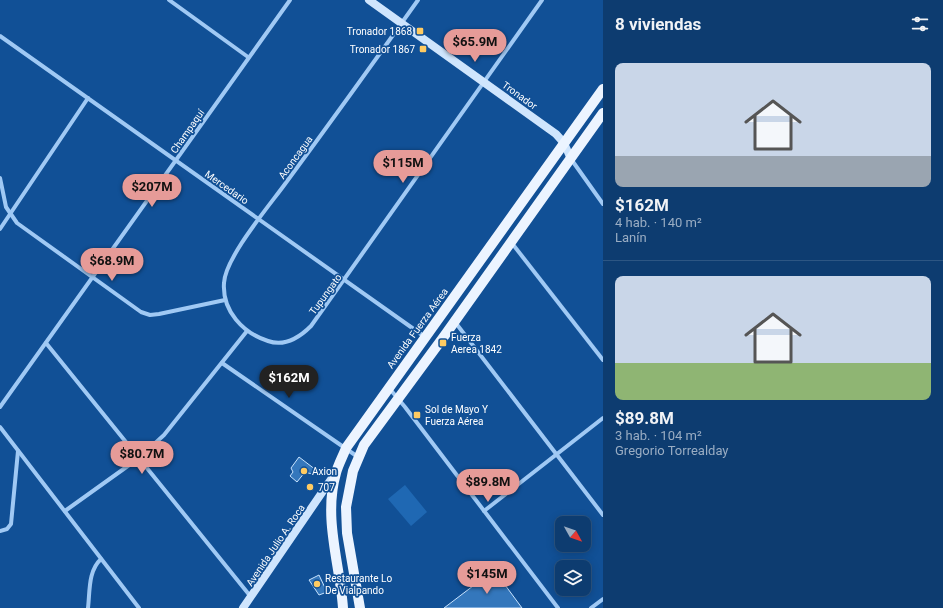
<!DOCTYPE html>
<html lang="es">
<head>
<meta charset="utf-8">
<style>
	body { margin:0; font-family:Roboto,sans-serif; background:#164375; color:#f1f3f6; height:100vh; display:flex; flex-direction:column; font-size:15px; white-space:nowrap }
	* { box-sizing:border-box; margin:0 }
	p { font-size:13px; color:#9aadc3 }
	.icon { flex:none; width:22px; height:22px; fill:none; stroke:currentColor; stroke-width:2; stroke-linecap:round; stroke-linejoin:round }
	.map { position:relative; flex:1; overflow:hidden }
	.details { display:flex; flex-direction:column; background:#0d3c70; width:340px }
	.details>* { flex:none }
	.needle { width:26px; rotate:130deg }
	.controls { position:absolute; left:555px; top:516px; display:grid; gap:8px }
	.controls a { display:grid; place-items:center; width:36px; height:36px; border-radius:8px; background:#0d3c70; box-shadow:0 2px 10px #0003,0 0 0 1px #2d5683; font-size:20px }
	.price { position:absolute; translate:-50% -34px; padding:0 9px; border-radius:14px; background:#e69b98; color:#111; font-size:13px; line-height:26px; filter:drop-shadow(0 1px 2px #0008) }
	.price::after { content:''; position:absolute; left:50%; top:24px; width:12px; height:9px; margin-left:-6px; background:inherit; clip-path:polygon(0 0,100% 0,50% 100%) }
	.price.active { background:#222; color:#fff }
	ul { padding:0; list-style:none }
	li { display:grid; align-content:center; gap:8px; height:212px; padding:0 12px }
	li+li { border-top:1px solid #2d5683 }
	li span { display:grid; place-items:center; height:124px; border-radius:8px; color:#555 }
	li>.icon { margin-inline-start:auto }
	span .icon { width:72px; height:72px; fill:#fffc; stroke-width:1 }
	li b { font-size:17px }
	h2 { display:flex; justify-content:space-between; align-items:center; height:48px; padding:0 12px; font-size:17px }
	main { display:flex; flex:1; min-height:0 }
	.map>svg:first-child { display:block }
	.green { fill:#1f68b3 }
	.building { fill:#3477bc; stroke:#c8e3fe }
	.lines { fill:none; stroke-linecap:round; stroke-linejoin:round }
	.street { stroke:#a0c9f4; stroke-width:4 }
	.secondary { stroke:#cfe5fd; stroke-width:8 }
	.primary { stroke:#ecf4ff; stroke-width:10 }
	.poi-dot { fill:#ffcb62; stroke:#115096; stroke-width:1.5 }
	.labels { text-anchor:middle; stroke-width:3.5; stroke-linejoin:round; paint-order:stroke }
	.poi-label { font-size:10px; fill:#fff; stroke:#115096; text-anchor:start }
	.street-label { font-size:10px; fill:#fff; stroke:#115096 }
</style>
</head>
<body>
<main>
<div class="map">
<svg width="603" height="608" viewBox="0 0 603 608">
	<rect width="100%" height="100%" fill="#115096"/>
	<!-- green -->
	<polygon class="green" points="405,485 427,512 411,526 388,499"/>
	<!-- building -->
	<g class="building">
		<polygon points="299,457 316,470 312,474 305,472 297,482 290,476 293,472 291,468"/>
		<polygon points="494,570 522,608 444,608"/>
		<polygon points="319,575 327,592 319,595 309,580"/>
	</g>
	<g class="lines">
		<!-- street -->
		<g class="street">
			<polyline points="169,0 248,57"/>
			<path d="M418,0C374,62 330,123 285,184C269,206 225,258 224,283C222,311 243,333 268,341C285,347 300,337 311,326L542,0"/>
			<polyline points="0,36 425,337"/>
			<polyline points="571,159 603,204"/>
			<polyline points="0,178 6,207 17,223 141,312 150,315 159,314 225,300"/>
			<polyline points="0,229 88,98"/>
			<polyline points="511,242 603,360"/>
			<polyline points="455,322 603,515"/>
			<polyline points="46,343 251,597"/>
			<polyline points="222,363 358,457"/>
			<polyline points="389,388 405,407 558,608"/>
			<polyline points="0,407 290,0"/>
			<polyline points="0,427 139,608"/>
			<polyline points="65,511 139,458 164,435 247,331"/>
			<polyline points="484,511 603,418"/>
			<polyline points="0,531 7,529 11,524 18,451"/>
			<path d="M88,608C90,591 88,571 101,559"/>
			<polyline points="591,608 603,599"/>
		</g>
		<!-- secondary -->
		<g class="secondary">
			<polyline points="369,0 556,134 564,143 571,159"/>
			<polyline points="243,608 334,475"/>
		</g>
		<!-- primary -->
		<g class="primary">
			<path d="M343,608C340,564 323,518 336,473C338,465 343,456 346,448L603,89"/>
			<polyline points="360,608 347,533 346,507 353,471 364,445 445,335 603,113"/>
		</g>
	</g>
	<!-- markers -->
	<g class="poi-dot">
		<rect x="416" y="27" width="8" height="8" rx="2"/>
		<rect x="419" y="45" width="8" height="8" rx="2"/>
		<rect x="439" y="339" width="8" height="8" rx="2"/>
		<rect x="413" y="411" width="8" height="8" rx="2"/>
		<circle cx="304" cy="471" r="4"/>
		<circle cx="310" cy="487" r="4"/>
		<circle cx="317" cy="584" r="4"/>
	</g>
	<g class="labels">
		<!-- poi labels -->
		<g class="poi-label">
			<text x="412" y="35" text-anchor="end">Tronador 1868</text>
			<text x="415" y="53" text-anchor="end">Tronador 1867</text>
			<text x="451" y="341">Fuerza<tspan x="451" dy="12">Aerea 1842</tspan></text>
			<text x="425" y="413">Sol de Mayo Y<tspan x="425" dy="12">Fuerza Aérea</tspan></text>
			<text x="312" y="475">Axion</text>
			<text x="318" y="491">707</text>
			<text x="325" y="582">Restaurante Lo<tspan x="325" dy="12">De Vialpando</tspan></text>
		</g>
		<!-- street labels -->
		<g class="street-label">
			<text transform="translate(520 95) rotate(36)" y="4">Tronador</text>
			<text transform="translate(187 131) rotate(-55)" y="4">Champaquí</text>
			<text transform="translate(295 157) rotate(-54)" y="4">Aconcagua</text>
			<text transform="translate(227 187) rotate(35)" y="4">Mercedario</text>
			<text transform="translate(325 294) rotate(-54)" y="4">Tupungato</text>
			<text transform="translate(417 328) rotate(-54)" y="4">Avenida Fuerza Aérea</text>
			<text transform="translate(275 545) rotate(-56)" y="4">Avenida Julio A. Roca</text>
		</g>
	</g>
</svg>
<div class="controls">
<a><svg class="needle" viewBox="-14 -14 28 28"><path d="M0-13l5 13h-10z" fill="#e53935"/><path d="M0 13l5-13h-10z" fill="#9aadc3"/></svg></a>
<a><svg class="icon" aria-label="layers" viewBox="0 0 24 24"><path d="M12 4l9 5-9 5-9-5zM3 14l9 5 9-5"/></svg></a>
</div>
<b class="price" style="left:475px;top:63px">$65.9M</b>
<b class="price" style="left:403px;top:184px">$115M</b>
<b class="price" style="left:152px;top:208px">$207M</b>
<b class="price" style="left:112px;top:282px">$68.9M</b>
<b class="price active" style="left:289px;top:399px">$162M</b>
<b class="price" style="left:142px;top:475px">$80.7M</b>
<b class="price" style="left:488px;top:503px">$89.8M</b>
<b class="price" style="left:487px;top:595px">$145M</b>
</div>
<section class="details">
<h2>8 viviendas<svg class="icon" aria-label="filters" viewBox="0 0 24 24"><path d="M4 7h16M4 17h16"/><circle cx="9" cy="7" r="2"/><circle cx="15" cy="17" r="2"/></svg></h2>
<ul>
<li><span style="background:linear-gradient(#c9d6e8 75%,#9aa5b1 0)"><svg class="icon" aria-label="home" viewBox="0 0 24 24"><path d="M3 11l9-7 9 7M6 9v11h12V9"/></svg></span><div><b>$162M</b><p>4 hab. · 140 m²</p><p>Lanín</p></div></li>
<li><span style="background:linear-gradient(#c9d6e8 70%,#8fb573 0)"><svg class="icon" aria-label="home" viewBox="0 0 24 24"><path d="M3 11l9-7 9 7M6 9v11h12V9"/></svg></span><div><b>$89.8M</b><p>3 hab. · 104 m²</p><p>Gregorio Torrealday</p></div></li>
</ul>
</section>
</main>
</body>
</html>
